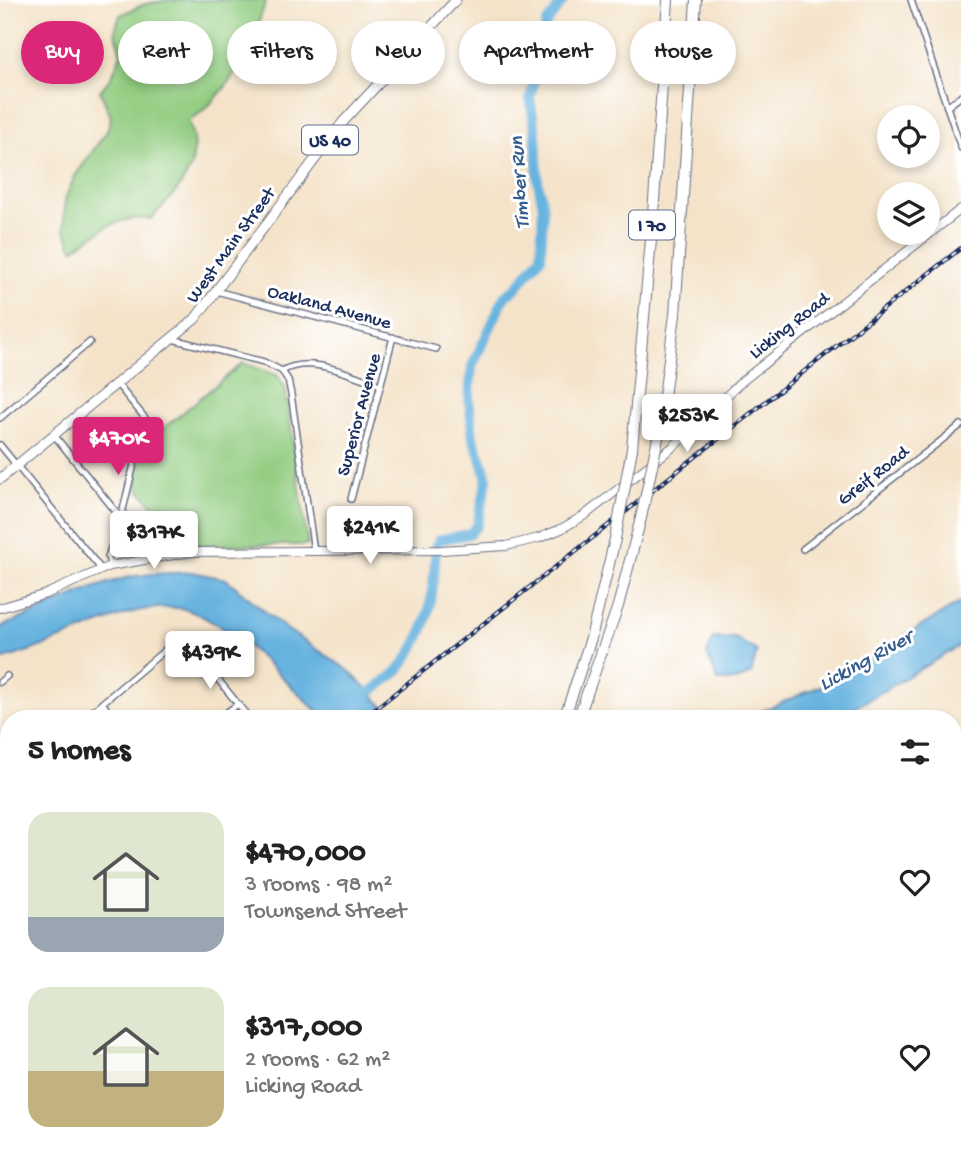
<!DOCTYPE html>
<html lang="en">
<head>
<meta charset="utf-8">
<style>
	body { margin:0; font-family:"Gochi Hand",sans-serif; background:#f2f2f2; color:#222; height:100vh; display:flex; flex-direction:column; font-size:26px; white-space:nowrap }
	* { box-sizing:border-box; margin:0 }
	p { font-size:23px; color:#767676 }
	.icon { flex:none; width:38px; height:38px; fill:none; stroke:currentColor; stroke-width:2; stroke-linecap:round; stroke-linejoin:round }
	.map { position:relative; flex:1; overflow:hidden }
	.details { position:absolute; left:0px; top:710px; width:962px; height:450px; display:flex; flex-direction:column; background:#fff; border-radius:28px 28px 0 0; box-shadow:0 4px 10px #0003 }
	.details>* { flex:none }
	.guide { position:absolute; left:21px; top:21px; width:920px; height:63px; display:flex; gap:14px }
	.controls { position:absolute; left:877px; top:105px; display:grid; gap:14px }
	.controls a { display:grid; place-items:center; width:63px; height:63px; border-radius:50%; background:#fff; box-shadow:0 4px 10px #0003; font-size:35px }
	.price { position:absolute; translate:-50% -60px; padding:0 16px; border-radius:7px; background:#fff; color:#222; font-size:23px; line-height:46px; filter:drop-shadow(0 2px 4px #0008) }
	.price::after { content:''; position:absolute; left:50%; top:42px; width:21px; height:16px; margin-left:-10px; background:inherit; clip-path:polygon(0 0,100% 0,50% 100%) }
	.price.selected { background:#db2777; color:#fff }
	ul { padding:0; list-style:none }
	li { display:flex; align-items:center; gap:21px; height:175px; padding:0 28px }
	li span { display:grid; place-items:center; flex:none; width:196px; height:140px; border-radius:21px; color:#555 }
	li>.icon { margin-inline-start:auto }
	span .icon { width:84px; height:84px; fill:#fffc; stroke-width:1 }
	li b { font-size:30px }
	h2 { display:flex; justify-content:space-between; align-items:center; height:84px; padding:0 28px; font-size:30px }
	.pill { padding:0 24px; border-radius:32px; background:#fff; box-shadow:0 4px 10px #0003; font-size:24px; line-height:63px }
	.pill.selected { background:#db2777; color:#fff }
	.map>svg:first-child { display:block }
	.green { fill:#92cc80; stroke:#567e6f; stroke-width:2 }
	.water { fill:#66b3df; stroke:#40719e; stroke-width:2 }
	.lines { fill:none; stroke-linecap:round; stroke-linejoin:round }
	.stream { stroke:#66b3df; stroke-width:2 }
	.river { stroke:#66b3df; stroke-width:10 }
	.street-casing { stroke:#676e83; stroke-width:8 }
	.secondary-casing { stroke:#676e83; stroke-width:10 }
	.primary-casing { stroke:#676e83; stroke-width:11 }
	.highway-casing { stroke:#676e83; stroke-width:12 }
	.street { stroke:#fff; stroke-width:5 }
	.secondary { stroke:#fff; stroke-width:8 }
	.primary { stroke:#fff; stroke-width:9 }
	.highway { stroke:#fff; stroke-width:10 }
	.rail-casing { stroke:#1b2f5e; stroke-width:4.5 }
	.rail { stroke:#fff; stroke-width:2; stroke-dasharray:5; stroke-linecap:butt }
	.highway-bridge-casing { stroke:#676e83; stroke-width:12; stroke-linecap:butt }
	.highway-bridge { stroke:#fff; stroke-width:10 }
	.labels { text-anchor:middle; stroke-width:6; stroke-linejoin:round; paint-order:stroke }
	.shield { fill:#fff; stroke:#5f6d8e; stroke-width:2 }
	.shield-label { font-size:18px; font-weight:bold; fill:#1b2f5e }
	.street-label { font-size:19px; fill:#1b2f5e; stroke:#fff }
	.water-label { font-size:21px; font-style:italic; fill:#355d8b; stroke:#fff }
</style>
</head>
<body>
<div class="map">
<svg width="961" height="1160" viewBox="0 0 961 1160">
	<rect width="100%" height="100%" fill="#fff"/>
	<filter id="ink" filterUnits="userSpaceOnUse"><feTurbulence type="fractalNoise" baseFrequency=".0143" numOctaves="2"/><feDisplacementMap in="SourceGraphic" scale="14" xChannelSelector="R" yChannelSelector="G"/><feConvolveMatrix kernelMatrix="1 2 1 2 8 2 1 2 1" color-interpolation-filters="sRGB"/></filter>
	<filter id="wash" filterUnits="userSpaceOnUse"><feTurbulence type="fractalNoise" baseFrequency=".00686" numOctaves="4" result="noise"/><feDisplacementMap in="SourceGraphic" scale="28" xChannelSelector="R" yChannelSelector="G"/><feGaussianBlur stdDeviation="1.57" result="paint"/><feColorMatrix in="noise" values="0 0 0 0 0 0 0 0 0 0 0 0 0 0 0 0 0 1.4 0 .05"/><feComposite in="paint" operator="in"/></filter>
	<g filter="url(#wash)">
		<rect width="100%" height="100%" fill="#f4e3c9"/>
		<!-- green -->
		<g class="green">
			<path d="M168,0H266C252,46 230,96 188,121C206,166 179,188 151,219C116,215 101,231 73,249L64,229L65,199L75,176L107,131L111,117L100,91L112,76L121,54L115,31L120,15L145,4Z"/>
			<polygon points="243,363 277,375 285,387 308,545 187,545 137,487 141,447"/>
			<polygon points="954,801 961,805 961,930 954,928"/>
		</g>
		<!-- water -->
		<g class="water">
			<path d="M192,572L226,579L285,628L348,670L376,698L392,719H325C283,680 244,632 188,610C173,605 146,608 130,613C86,627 45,648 0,660V627C41,612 79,590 122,579C144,573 169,573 192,572Z"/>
			<polygon points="961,602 961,645 836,719 743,719 823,685"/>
			<polygon points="713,638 735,638 757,651 751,674 735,681 718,681 707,654"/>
		</g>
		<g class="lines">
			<!-- stream -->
			<g class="stream">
				<polyline points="850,708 862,719"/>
				<polyline points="954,792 961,799"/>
			</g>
			<!-- river -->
			<path class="river" d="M361,698C374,689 390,680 400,668C431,630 434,592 436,545L439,540L469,534L477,526L487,480L483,464L473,438L469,400L472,366L505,296L515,289L541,257L543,207L538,182L536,135L530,98L543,46L546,24L564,0"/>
		</g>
	</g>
	<g filter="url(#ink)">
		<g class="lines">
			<!-- street casing -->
			<g class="street-casing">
				<g id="street">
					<polyline points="911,0 961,148"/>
					<polyline points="947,107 961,96"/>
					<polyline points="216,291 436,349"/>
					<path d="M172,339L264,362L282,371C311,354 352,376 381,385"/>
					<polyline points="282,371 288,380 291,394 314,551"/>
					<polyline points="0,418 90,342"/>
					<polyline points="54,435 121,518"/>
					<polyline points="0,445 101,569"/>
					<polyline points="351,499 393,337"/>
					<polyline points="803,549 961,425"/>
					<polyline points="110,566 108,557 121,518 145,418 117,384"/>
					<polyline points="0,682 7,676"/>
					<polyline points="103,704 114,719"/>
					<polyline points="83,719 165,650 181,643 191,646 250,719"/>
					<polyline points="218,719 238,704"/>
					<polyline points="266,1152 295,1160"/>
					<polyline points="540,1152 550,1160"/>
					<polyline points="181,1160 188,1152"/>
					<polyline points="254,1160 261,1152"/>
					<polyline points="593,1160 602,1152"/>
					<polyline points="704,1160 705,1152"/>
					<polyline points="803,1160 805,1152"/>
				</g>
			</g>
			<!-- secondary casing -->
			<g class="secondary-casing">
				<g id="secondary">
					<polyline points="0,608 46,594 110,566 190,552 441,550 506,546 539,538 561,529 585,515 674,446 741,382 961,209"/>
					<polyline points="0,743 9,754"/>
					<polyline points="954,934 961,936"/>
					<polyline points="407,1152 415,1160"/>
					<polyline points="39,1160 47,1152"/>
					<polyline points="708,1160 726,1152"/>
				</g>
			</g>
			<!-- primary casing -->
			<g class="primary-casing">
				<g id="primary">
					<polyline points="0,479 195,319 343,122 456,0"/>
					<polyline points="954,1150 961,1142"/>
					<polyline points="944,1160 952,1152"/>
				</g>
			</g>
			<!-- highway casing -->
			<g class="highway-casing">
				<g id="highway">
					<polyline points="659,433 675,315 696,0"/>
					<polyline points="632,449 652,229 668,0"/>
					<polyline points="564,719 591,638 615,539"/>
					<polyline points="578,719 618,606 641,518"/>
					<polyline points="352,1160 356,1152"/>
					<polyline points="365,1160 369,1152"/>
					<polyline points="401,1160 404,1152"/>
				</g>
			</g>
			<!-- street -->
			<use href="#street" class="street"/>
			<!-- secondary -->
			<use href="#secondary" class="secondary"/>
			<!-- primary -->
			<use href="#primary" class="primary"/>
			<!-- highway -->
			<use href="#highway" class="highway"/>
			<!-- rail casing -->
			<g class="rail-casing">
				<g id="rail">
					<polyline points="362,719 961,248"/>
					<polyline points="0,1002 9,995"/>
					<polyline points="0,1053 9,1031"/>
				</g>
			</g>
			<!-- rail -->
			<use href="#rail" class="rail"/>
			<!-- highway-bridge casing -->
			<g class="highway-bridge-casing">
				<g id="highway-bridge">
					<polyline points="641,518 659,433"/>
					<polyline points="615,539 632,449"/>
				</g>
			</g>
			<!-- highway-bridge -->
			<use href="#highway-bridge" class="highway-bridge"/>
		</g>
	</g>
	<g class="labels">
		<!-- shield labels -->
		<g class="shield">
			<rect x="302" y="125.5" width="56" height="29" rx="5"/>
			<rect x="629" y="210.5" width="46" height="29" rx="5"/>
		</g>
		<g class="shield-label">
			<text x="330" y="146">US 40</text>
			<text x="652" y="231">I 70</text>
		</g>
		<!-- street labels -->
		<g class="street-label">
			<text transform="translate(229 244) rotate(-54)" y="7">West Main Street</text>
			<text transform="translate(330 305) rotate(15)" y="7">Oakland Avenue</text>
			<text transform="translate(788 324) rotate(-38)" y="7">Licking Road</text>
			<text transform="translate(357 414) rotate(-75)" y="7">Superior Avenue</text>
			<text transform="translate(872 474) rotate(-38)" y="7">Greif Road</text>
		</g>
		<!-- water labels -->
		<g class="water-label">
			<text transform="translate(518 183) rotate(-94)" y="7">Timber Run</text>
			<text transform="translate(865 659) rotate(-29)" y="7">Licking River</text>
		</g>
	</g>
</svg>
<div class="controls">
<a><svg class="icon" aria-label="locate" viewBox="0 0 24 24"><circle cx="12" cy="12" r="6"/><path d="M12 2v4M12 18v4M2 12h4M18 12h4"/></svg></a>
<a><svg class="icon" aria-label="layers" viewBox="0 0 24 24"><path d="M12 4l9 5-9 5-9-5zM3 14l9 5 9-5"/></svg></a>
</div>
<b class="price" style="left:687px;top:454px">$253K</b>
<b class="price selected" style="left:118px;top:477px">$470K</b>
<b class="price" style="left:370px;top:566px">$241K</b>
<b class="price" style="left:154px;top:571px">$317K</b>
<b class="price" style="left:210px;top:691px">$439K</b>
<div class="guide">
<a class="pill selected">Buy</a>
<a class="pill">Rent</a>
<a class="pill">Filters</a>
<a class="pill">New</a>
<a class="pill">Apartment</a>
<a class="pill">House</a>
</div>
<section class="details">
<h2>5 homes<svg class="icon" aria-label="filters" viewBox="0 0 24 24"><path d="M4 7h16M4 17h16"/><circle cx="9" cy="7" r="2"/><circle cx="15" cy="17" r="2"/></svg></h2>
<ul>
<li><span style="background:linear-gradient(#dfe7d0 75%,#9aa5b1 0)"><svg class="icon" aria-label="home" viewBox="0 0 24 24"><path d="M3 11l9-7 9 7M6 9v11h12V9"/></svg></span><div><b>$470,000</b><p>3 rooms · 98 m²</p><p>Townsend Street</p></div><svg class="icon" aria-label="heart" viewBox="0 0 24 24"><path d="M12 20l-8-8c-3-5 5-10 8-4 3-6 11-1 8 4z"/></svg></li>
<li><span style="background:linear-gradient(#dfe7d0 60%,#c2b280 0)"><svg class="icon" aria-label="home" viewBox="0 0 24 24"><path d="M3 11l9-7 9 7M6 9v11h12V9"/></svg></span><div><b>$317,000</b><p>2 rooms · 62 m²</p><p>Licking Road</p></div><svg class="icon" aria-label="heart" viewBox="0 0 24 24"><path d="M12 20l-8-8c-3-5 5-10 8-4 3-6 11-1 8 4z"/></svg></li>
</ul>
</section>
</div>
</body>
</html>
